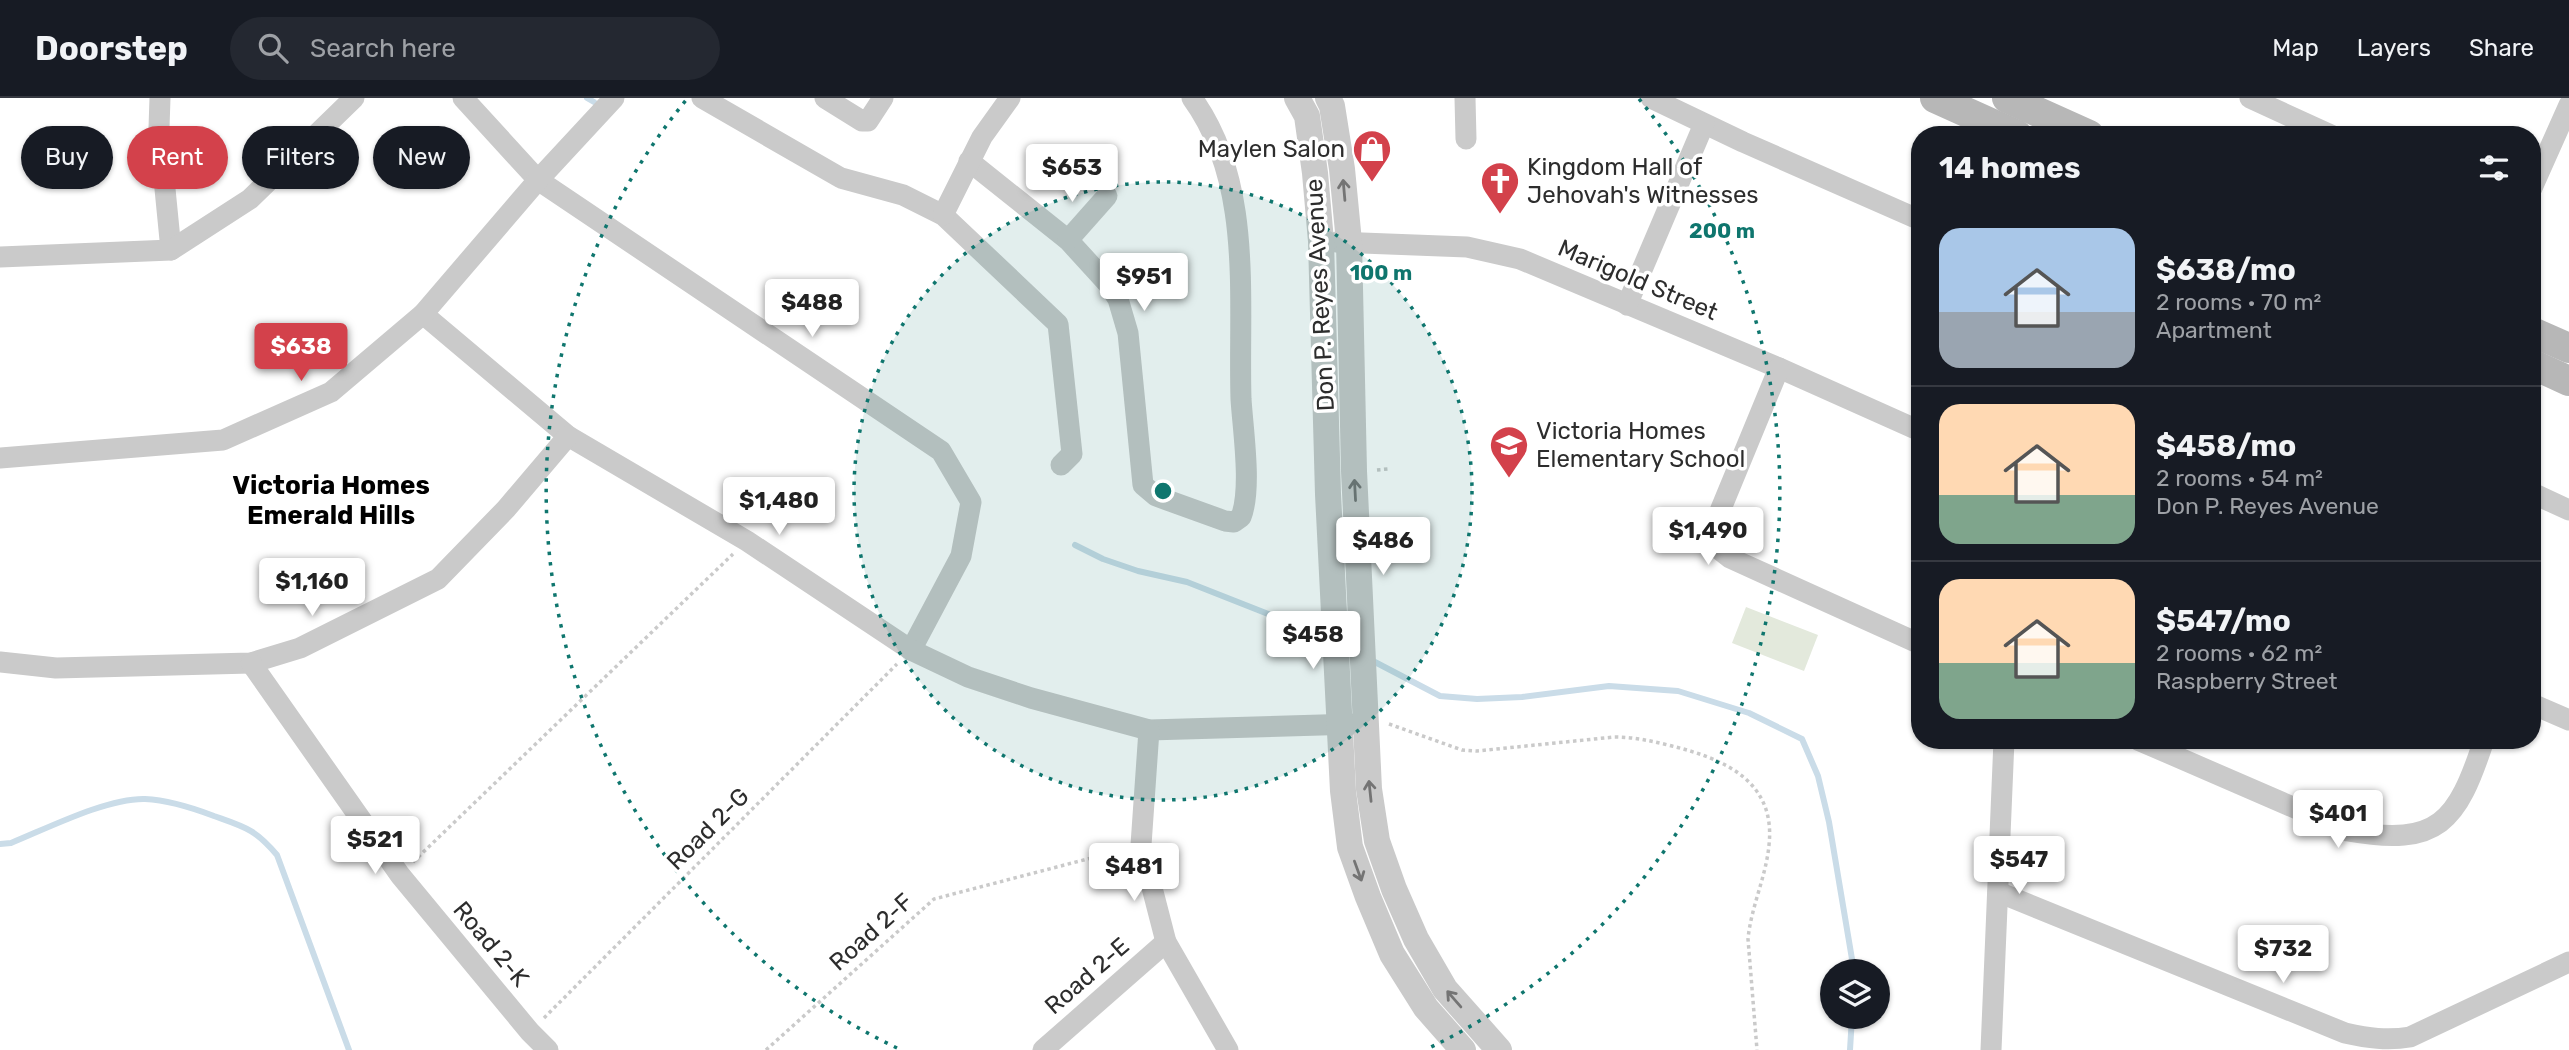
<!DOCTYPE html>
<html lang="en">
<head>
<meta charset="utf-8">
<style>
	body { margin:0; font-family:Rubik,sans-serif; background:#242831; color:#f1f3f6; height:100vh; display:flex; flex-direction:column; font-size:26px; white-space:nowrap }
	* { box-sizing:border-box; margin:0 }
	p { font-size:23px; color:#9ea1a6 }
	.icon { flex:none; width:38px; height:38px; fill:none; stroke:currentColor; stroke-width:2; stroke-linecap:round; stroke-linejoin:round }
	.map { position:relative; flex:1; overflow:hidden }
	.drawer { position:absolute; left:1911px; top:28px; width:630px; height:623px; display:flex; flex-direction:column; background:#171b24; border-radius:28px; box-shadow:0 2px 5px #0004 }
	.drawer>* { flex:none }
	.guide { position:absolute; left:21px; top:28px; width:665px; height:63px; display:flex; gap:14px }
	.tools { position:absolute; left:1820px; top:861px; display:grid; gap:14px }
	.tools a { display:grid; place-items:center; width:70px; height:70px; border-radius:50%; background:#171b24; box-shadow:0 2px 5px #0004; font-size:35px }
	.price { position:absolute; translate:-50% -60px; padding:0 16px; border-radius:7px; background:#fff; color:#222; font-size:23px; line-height:46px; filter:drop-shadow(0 2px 4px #0008) }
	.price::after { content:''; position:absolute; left:50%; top:42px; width:21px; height:16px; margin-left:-10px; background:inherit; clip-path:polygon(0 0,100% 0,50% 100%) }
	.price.on { background:#d3414b; color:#fff }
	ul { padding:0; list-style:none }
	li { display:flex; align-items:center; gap:21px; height:175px; padding:0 28px }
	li+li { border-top:2px solid #363941 }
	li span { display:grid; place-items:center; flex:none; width:196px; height:140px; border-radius:21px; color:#555 }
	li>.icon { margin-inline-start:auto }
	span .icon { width:84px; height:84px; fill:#fffc; stroke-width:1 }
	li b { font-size:30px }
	h2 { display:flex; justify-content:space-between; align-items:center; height:84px; padding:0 28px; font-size:30px }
	.tag { padding:0 24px; border-radius:32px; background:#171b24; box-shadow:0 2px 5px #0004; font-size:24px; line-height:63px }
	.tag.on { background:#d3414b; color:#fff }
	header { display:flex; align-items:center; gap:42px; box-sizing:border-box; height:98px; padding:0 35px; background:#171b24; border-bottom:2px solid #363941 }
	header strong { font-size:33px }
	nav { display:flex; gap:38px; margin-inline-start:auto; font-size:24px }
	.search { width:490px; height:63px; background:#242831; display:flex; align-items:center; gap:18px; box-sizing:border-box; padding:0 24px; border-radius:38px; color:#9ea1a6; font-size:26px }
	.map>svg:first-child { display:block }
	.grass { fill:#e3e9dc }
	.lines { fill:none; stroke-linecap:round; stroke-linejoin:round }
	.stream { stroke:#cadce8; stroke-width:6 }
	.path { stroke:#cacaca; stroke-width:3.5; stroke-dasharray:3.5 3.5; stroke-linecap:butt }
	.minor { stroke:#cacaca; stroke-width:21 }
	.tertiary { stroke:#cacaca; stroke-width:26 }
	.secondary { stroke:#b7b7b7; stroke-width:30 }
	.oneway { stroke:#747474 }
	.ring { fill:none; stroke:#0f766e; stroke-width:3.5; stroke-dasharray:3.5 7 }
	.labels { text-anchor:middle; stroke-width:7; stroke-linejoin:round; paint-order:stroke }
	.poi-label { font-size:24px; fill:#2d2d2d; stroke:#fff; text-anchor:start }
	.street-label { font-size:24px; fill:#2d2d2d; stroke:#fff }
	.neighbourhood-label { font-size:26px; font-weight:bold; fill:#000; stroke:#fff }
	.centre { fill:#0f766e; stroke:#fff; stroke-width:3.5 }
	.ring-label { font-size:21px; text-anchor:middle; font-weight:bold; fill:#0f766e; stroke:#fff; stroke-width:7; stroke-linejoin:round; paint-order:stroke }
</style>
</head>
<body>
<header>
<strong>Doorstep</strong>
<div class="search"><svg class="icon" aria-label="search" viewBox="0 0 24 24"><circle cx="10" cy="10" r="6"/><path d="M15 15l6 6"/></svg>Search here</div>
<nav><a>Map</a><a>Layers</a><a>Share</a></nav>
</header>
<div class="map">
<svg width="2569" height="952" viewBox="0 0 2569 952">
	<rect width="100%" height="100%" fill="#fff"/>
	<!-- grass -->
	<polygon class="grass" points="1746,509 1818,537 1804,573 1732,545"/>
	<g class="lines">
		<!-- stream -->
		<g class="stream">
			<polyline points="587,0 594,4"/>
			<polyline points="1075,447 1103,461 1138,473 1187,484 1319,536"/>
			<polyline points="1373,563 1440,598 1477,601 1522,599 1609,588 1678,593 1749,615 1802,641 1818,678 1829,724 1854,873"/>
			<path d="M0,746L11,745C48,730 107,700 145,701C167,702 193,710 214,718C245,729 255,731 277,757L349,952"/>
			<polyline points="1850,952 1852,919"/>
		</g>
		<!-- path -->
		<g class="path">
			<polyline points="1377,372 1388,371"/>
			<path d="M1389,626L1462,652L1477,653L1614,639C1634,639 1652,643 1672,648C1724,661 1776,683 1769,747C1766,779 1751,809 1748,841L1757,952"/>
			<polyline points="413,764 733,456"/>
			<polyline points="544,920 897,566"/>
			<polyline points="766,952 934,801 1122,752"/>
		</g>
		<!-- minor -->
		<g class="minor">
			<polyline points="160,0 159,30 171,152"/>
			<polyline points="463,0 538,82 941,353 971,404 961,458 911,552"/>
			<polyline points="702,0 841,80 903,97 943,117 1058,226 1072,356 1061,367"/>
			<polyline points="825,0 862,23 868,23 883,0"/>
			<polyline points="1465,0 1466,41"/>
			<polyline points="1651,0 1743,44 1920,122"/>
			<polyline points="2250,0 2331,37"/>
			<path d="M969,63L1068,142L1109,187L1118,201L1128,235L1143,387L1156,398L1225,423L1234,424L1241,419C1252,391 1243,333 1241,301C1238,202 1254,85 1192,0"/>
			<polyline points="2532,90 2569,7"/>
			<polyline points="943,117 982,39 1010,0"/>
			<polyline points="1068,142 1107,98"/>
			<polyline points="1336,144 1467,149 1520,161 1779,270 1920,333"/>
			<polyline points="0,159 171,152 250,101 354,0"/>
			<polyline points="1627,207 1704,26"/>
			<polyline points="423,216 568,338 747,443 911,552 968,579 1031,600 1149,632 1355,626"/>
			<polyline points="1779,270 1713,430 1716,449 1730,460 1920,546"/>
			<polyline points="0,360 223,342 331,294 423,216 538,82 614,0"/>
			<polyline points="2532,395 2569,412"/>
			<polyline points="0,564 56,570 251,565 300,550 438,481 506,411 568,338"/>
			<polyline points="251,565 400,777 530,934 548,952"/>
			<polyline points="2532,606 2569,622"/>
			<polyline points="1149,632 1141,747 1166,844 1228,952"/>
			<path d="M2138,642L2348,733C2439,749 2457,724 2484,642"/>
			<path d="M1998,794L2345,935C2368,940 2387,943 2410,939L2569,864"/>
			<polyline points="1043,952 1166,844"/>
			<polyline points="1991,952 2004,642"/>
		</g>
		<!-- tertiary -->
		<g class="tertiary">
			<polyline points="1297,0 1307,18 1315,75 1321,143 1328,396 1343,693 1350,749 1368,799 1392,856 1426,910 1463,952"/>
			<polyline points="1328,0 1332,8 1342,71 1349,144 1354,373 1369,691 1377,743 1394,791 1416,841 1445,891 1499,952"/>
		</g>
		<!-- secondary -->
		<g class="secondary">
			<polyline points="1935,0 2017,37"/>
			<polyline points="2007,0 2089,37"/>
			<polyline points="2532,234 2569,250"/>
			<polyline points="2532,266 2569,283"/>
		</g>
	</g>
	<!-- one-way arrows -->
	<defs><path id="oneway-shaft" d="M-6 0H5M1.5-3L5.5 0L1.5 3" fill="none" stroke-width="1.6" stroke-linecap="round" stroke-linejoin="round" transform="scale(1.75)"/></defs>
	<g class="oneway">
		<use href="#oneway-shaft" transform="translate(1344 92) rotate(-95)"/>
		<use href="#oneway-shaft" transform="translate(1355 392) rotate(-93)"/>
		<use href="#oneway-shaft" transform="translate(1370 693) rotate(-96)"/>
		<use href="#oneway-shaft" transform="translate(1358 773) rotate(70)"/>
		<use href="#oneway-shaft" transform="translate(1454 901) rotate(-131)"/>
	</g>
	<!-- distance rings -->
	<circle cx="1163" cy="393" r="309" fill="#0f766e" fill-opacity=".12"/>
	<g class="ring">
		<circle cx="1163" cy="393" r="309"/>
		<path d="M897 950A617 617 0 0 1 687 1M1639 1A617 617 0 0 1 1429 950"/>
	</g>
	<!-- icons -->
	<defs>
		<g id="shop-pin" transform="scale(2.0125)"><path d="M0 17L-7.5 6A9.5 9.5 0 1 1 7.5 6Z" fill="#d3414b" stroke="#fff"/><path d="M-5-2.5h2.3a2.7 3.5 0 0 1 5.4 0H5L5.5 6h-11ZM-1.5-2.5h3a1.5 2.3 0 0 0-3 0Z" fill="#fff"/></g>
		<g id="church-pin" transform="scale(2.0125)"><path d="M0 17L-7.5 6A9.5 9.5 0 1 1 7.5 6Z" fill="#d3414b" stroke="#fff"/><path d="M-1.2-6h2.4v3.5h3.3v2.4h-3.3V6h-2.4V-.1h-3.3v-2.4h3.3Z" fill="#fff"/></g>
		<g id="school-pin" transform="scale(2.0125)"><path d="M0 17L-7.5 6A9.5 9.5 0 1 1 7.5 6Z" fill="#d3414b" stroke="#fff"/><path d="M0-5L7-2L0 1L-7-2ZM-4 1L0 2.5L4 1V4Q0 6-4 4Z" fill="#fff"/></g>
	</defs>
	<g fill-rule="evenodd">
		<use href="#shop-pin" x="1372" y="51"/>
		<use href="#church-pin" x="1500" y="83"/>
		<use href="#school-pin" x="1509" y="347"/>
	</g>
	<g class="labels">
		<!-- poi labels -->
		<g class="poi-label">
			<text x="1345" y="59" text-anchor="end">Maylen Salon</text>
			<text x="1527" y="77">Kingdom Hall of<tspan x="1527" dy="28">Jehovah's Witnesses</tspan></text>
			<text x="1536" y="341">Victoria Homes<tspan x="1536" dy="28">Elementary School</tspan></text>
		</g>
		<!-- street labels -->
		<g class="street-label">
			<text transform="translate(1638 182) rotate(23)" y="8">Marigold Street</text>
			<text transform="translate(1320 197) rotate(-93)" y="8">Don P. Reyes Avenue</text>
			<text transform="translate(708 731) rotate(-45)" y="8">Road 2-G</text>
			<text transform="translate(871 834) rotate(-42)" y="8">Road 2-F</text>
			<text transform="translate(491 846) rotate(50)" y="8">Road 2-K</text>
			<text transform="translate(1087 878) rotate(-41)" y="8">Road 2-E</text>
		</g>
		<!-- neighbourhood labels -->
		<g class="neighbourhood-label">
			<text x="331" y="396">Victoria Homes<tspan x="331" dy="30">Emerald Hills</tspan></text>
		</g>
	</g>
	<circle cx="1163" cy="393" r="10" class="centre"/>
	<g class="ring-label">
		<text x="1722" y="140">200 m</text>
		<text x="1381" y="182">100 m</text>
	</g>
</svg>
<div class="tools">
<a><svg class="icon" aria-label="layers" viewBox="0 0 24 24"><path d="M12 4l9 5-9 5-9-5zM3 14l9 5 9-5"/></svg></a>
</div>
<b class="price" style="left:1072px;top:106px">$653</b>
<b class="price" style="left:1144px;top:215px">$951</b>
<b class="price" style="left:812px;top:241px">$488</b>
<b class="price on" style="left:301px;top:285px">$638</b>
<b class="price" style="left:779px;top:439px">$1,480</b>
<b class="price" style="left:1708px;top:469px">$1,490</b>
<b class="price" style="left:1383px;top:479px">$486</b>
<b class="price" style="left:312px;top:520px">$1,160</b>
<b class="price" style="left:1313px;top:573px">$458</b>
<b class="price" style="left:2338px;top:752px">$401</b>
<b class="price" style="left:375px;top:778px">$521</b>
<b class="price" style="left:2019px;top:798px">$547</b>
<b class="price" style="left:1134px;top:805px">$481</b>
<b class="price" style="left:2283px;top:887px">$732</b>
<div class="guide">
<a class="tag">Buy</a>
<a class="tag on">Rent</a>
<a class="tag">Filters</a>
<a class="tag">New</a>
</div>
<section class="drawer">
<h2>14 homes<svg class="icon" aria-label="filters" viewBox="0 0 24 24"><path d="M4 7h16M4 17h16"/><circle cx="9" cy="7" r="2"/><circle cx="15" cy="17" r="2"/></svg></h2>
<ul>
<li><span style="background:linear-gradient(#a9c7e8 60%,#9aa5b1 0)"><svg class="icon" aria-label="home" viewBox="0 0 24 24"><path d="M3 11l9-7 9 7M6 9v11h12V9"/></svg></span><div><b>$638/mo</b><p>2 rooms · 70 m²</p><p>Apartment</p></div></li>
<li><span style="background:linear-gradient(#ffd9b3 65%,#7fa58c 0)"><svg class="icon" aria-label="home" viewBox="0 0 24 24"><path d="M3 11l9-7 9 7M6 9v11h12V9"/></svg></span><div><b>$458/mo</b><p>2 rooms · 54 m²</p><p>Don P. Reyes Avenue</p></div></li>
<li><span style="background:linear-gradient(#ffd9b3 60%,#7fa58c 0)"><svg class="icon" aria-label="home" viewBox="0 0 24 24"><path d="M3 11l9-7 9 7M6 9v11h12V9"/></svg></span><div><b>$547/mo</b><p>2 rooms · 62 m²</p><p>Raspberry Street</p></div></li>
</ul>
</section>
</div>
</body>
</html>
